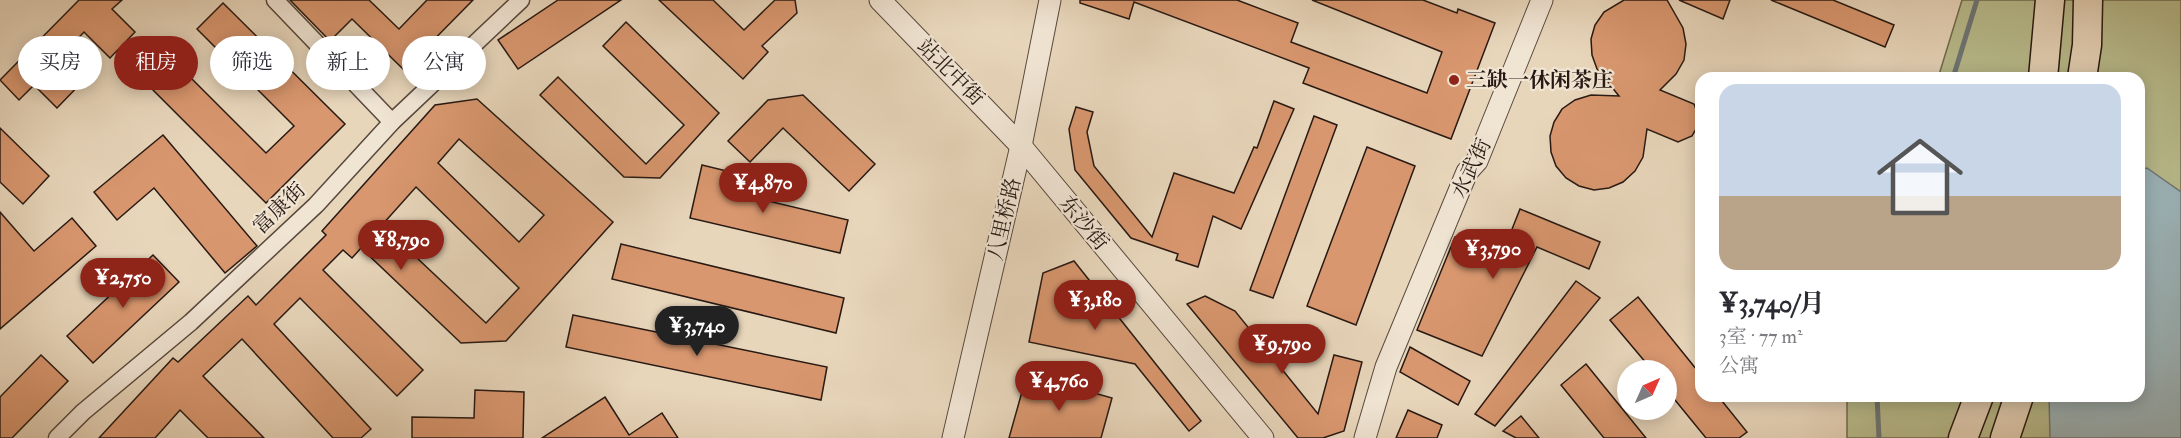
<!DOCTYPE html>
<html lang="zh">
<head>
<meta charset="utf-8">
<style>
	body { margin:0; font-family:"IM FELL Double Pica","Noto Serif SC",serif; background:#f2f2f3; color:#2b2b33; height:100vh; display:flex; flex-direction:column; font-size:22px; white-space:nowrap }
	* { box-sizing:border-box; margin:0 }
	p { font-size:20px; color:#7c7c81 }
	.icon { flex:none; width:33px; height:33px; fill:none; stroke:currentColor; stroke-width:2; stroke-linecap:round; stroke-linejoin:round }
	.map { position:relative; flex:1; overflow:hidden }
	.panel { position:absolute; left:1695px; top:72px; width:450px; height:330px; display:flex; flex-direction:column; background:#fff; border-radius:18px; box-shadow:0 3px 15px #0003 }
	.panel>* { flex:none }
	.top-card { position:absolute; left:18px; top:36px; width:570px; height:54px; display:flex; gap:12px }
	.needle { width:39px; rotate:45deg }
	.buttons { position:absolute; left:1617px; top:360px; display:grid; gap:12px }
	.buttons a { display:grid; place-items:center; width:60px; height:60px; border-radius:50%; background:#fff; box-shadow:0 3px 15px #0003; font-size:30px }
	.price { position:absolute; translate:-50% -51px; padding:0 14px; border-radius:21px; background:#8f2418; color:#fff; font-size:20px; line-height:39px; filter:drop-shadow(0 2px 3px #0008) }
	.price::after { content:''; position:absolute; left:50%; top:36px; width:18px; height:14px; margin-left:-9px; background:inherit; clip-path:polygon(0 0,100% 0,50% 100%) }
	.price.on { background:#222; color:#fff }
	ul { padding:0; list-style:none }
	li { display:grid; align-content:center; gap:12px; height:318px; padding:0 24px }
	li span { display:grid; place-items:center; height:186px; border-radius:18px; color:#555 }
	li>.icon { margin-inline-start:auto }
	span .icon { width:108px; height:108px; fill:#fffc; stroke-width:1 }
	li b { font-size:26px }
	.pill { padding:0 21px; border-radius:27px; background:#fff; box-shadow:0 3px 15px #0003; font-size:21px; line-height:54px }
	.pill.on { background:#8f2418; color:#fff }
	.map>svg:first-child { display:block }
	.green { fill:#b9bd8e; stroke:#706b50; stroke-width:1.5 }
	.water { fill:#9cb6bc; stroke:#6d7778; stroke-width:1.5 }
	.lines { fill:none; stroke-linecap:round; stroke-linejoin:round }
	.stream { stroke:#6d7778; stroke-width:5 }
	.building { fill:#d9976f; stroke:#271913; stroke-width:1.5; fill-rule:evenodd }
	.minor-casing { stroke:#57483d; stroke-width:19 }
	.tertiary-casing { stroke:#57483d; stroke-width:23 }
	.trunk-casing { stroke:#271913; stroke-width:31 }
	.minor { stroke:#f0e4d3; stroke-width:16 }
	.tertiary { stroke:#f0e4d3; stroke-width:21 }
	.trunk { stroke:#e8d6bb; stroke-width:28 }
	.poi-dot { fill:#8f2418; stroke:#f0e4d3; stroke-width:2 }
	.labels { text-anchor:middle; stroke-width:4.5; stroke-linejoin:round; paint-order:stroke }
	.street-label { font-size:21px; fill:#271913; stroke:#f0e4d3 }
	.poi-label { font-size:21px; font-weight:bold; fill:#271913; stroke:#f0e4d3; text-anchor:start }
</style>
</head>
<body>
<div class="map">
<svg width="2181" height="438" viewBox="0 0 2181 438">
	<rect width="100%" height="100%" fill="#e8d6bb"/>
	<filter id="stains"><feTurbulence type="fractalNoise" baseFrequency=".00333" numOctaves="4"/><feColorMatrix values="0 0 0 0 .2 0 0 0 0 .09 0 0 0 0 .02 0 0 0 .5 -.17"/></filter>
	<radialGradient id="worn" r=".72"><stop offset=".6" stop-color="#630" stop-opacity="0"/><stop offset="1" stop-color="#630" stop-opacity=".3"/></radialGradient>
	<!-- green -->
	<polygon class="green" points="1962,0 2181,0 2181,438 1847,438 1847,396 2139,396 2139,78 1938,78"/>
	<!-- water -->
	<polygon class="water" points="2147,168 2181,192 2181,438 2050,438 2049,396 2139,396 2139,170"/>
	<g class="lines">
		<!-- stream -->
		<g class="stream">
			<polyline points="1953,78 1977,0"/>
			<polyline points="1877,396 1879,438"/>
		</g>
	</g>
	<!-- building -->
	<g class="building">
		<polygon points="79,0 122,0 112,9 135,32 110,58 84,32 63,54 86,78 57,108 34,85 19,100 0,80"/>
		<polygon points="290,0 369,0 399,29 427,0 473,0 404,70 352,19 330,41"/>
		<polygon points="558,0 621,0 518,69 498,40"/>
		<polygon points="659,0 713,0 744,30 775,0 795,0 797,13 762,46 768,52 743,79"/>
		<polygon points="1080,0 1237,0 1298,23 1291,42 1427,93 1442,52 1312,0 1423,0 1457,13 1458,9 1495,23 1451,139 1303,83 1309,68 1134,2 1129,19 1080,3"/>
		<polygon points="1624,0 1667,0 1683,28 1686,44 1684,60 1676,74 1660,90 1694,104 1699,117 1699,124 1692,136 1678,142 1647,129 1643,157 1635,171 1623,182 1609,188 1594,190 1579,186 1566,178 1556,166 1551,152 1550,136 1554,122 1562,109 1575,100 1591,95 1619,96 1597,69 1592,55 1591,39 1595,25 1604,12"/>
		<polygon points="1679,0 1730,0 1723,19"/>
		<polygon points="1771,0 1833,0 1894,25 1885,47"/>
		<polygon points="223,3 345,124 266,203 145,82 170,57 266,153 294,126 197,29"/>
		<polygon points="626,22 719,113 660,178 624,177 540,95 558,77 646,164 684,125 603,46"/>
		<polygon points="803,95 875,164 849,191 783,128 750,162 728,141 768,100"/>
		<path d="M477,99L613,222L506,341L461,343L361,248L352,258L343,250L323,270L423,370L397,396L300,298L274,324L371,429L361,438H333L242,339L203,376L264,438H208L180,410L155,438H99L173,358L178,362L248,296L256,305L326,235L322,231L435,105ZM459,139L544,215L519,242L438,163ZM416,187L519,288L486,323L382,225Z"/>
		<polygon points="1274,101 1294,109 1241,229 1213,216 1198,267 1176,260 1178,254 1131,238 1075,170 1069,129 1076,107 1093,112 1087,132 1094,166 1152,237 1174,173 1234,193 1254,147 1257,148"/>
		<polygon points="1314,116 1337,125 1273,298 1250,290"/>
		<polygon points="0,128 49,176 23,204 0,182"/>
		<polygon points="163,135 257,246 225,273 154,188 117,220 94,192"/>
		<polygon points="1367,147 1415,166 1356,325 1307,306"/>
		<polygon points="702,165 735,173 731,192 848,220 840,253 690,218"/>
		<polygon points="1520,209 1600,242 1589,269 1537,247 1482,356 1417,330 1455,237 1501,257"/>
		<polygon points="0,212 34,251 72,218 96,246 0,329"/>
		<polygon points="621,244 844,298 836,333 612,279"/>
		<polygon points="153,255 179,282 93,363 67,336"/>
		<polygon points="1074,261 1201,421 1189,431 1135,364 1029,342 1043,273"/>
		<polygon points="1576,281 1600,298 1495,426 1475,414"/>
		<polygon points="1205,296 1235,311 1318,414 1334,355 1362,362 1344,431 1323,438 1298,438 1187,304"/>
		<polygon points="1638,297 1701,375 1701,396 1718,396 1747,432 1739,438 1706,438 1666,389 1666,370 1652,370 1610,320"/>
		<polygon points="573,315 827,367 821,400 566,347"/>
		<polygon points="1410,347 1470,381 1458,405 1400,372"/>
		<polygon points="41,355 68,381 12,438 0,438 0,397"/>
		<polygon points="1586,364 1646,438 1604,438 1561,385"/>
		<polygon points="1027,374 1112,398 1101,438 1009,438"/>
		<polygon points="475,390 524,392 523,438 412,438 412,417 474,418"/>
		<polygon points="605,397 629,435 662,413 678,438 542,438"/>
		<polygon points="1408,410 1442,425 1437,438 1396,438"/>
		<polygon points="1521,416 1539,438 1516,438 1503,431"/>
	</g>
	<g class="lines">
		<!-- minor casing -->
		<g class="minor-casing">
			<g id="minor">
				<polyline points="275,0 392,122"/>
				<polyline points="57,438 83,412 191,322 316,205 392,122 521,0"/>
			</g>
		</g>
		<!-- tertiary casing -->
		<g class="tertiary-casing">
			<g id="tertiary">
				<polyline points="880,0 1021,146 1263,438"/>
				<polyline points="953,438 1021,146 1050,0"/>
				<polyline points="1365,438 1386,367 1467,172 1477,161 1542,0"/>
			</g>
		</g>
		<!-- trunk casing -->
		<g class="trunk-casing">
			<g id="trunk">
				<polyline points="2043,78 2050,0"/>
				<polyline points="2082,78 2087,45 2088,0"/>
				<polyline points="1963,438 1979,396"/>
				<polyline points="2005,438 2019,396"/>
			</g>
		</g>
		<!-- minor -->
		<use href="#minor" class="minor"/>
		<!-- tertiary -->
		<use href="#tertiary" class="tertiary"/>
		<!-- trunk -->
		<use href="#trunk" class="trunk"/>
	</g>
	<!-- markers -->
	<circle class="poi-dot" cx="1454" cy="80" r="6"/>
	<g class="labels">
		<!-- street labels -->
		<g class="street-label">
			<text transform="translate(951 72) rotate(45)" y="7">站北中街</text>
			<text transform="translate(1471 168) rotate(-64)" y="7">水武街</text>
			<text transform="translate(279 208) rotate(-44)" y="7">富康街</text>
			<text transform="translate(1004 219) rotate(-77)" y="7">八里桥路</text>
			<text transform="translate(1084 223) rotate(50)" y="7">东沙街</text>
		</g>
		<!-- poi labels -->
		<g class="poi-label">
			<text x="1466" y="87">三缺一休闲茶庄</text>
		</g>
	</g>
	<rect width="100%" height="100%" filter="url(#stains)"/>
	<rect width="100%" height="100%" fill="url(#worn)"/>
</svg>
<div class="buttons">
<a><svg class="needle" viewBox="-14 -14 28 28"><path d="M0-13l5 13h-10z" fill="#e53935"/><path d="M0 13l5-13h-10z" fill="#7c7c81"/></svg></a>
</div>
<b class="price" style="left:763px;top:214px">¥4,870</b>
<b class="price" style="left:401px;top:271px">¥8,790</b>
<b class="price" style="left:1493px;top:280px">¥3,790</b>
<b class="price" style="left:123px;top:309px">¥2,750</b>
<b class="price" style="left:1095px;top:331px">¥3,180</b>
<b class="price on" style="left:697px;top:357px">¥3,740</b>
<b class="price" style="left:1282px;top:375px">¥9,790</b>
<b class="price" style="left:1059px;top:412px">¥4,760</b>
<div class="top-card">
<a class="pill">买房</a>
<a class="pill on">租房</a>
<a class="pill">筛选</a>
<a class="pill">新上</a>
<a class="pill">公寓</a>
</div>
<section class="panel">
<ul>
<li><span style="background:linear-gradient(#c9d6e8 60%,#b9a48a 0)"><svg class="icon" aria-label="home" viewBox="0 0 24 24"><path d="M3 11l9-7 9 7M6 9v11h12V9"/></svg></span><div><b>¥3,740/月</b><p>3室 · 77 m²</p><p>公寓</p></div></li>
</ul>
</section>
</div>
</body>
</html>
